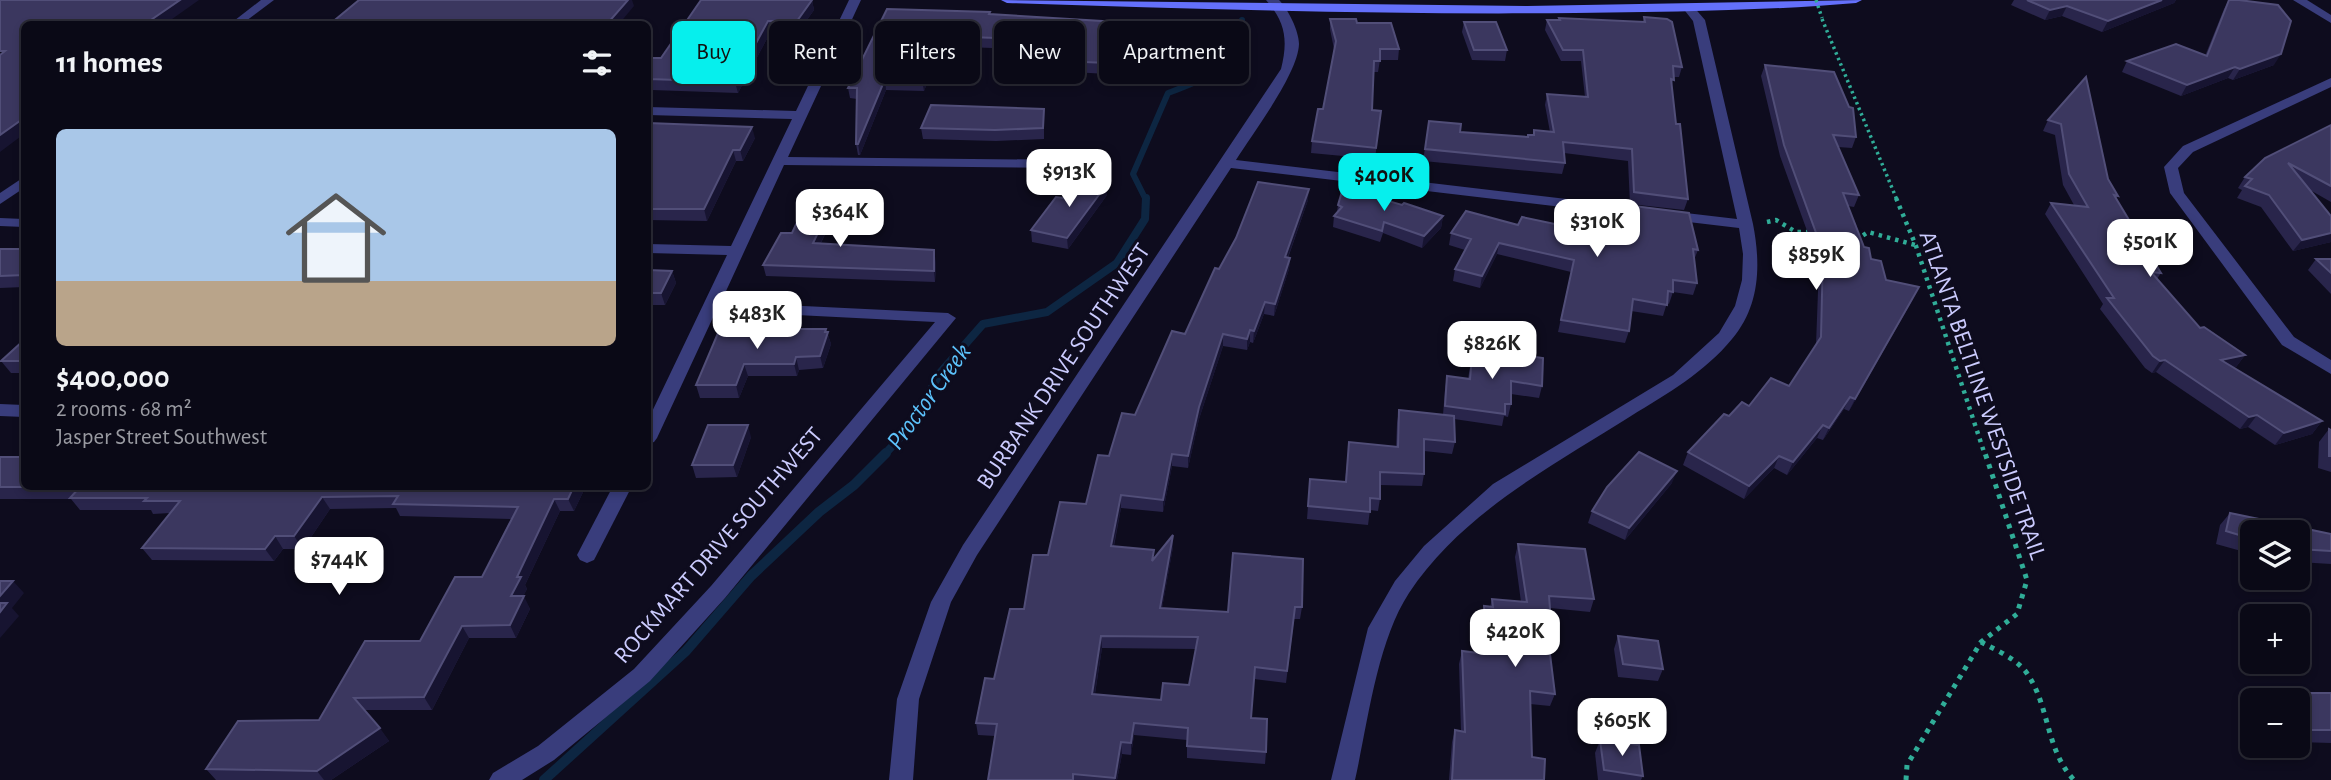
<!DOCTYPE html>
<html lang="en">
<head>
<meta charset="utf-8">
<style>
	body { margin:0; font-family:"Alegreya Sans",sans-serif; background:#181723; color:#f1f3f6; height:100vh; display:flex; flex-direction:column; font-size:26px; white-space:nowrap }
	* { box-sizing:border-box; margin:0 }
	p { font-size:23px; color:#999aa1 }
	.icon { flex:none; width:38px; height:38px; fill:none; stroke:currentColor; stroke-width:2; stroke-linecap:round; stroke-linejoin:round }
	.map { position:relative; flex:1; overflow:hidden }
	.side { position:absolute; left:21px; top:21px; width:630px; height:469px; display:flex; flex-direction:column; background:#0a0916; border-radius:10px; box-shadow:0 4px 10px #0003,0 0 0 2px #2a2a35 }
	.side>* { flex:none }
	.hud { position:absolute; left:672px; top:21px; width:665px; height:63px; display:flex; gap:14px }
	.buttons { position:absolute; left:2240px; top:520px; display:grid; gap:14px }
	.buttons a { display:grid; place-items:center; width:70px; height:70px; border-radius:10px; background:#0a0916; box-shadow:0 4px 10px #0003,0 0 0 2px #2a2a35; font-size:35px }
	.price { position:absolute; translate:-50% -60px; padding:0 16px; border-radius:14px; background:#fff; color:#222; font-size:23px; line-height:46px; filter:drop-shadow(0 2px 4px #0008) }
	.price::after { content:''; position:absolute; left:50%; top:42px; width:21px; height:16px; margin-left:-10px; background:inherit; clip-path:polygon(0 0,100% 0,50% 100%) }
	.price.on { background:#06efed; color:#111 }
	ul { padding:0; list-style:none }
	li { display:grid; align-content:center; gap:14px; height:371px; padding:0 35px }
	li span { display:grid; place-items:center; height:217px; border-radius:10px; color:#555 }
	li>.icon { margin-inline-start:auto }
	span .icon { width:126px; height:126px; fill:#fffc; stroke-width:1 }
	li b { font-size:30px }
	h2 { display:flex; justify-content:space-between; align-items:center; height:84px; padding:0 35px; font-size:30px }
	.tag { padding:0 24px; border-radius:10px; background:#0a0916; box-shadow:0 4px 10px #0003,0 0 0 2px #2a2a35; font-size:24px; line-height:63px }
	.tag.on { background:#06efed; color:#111 }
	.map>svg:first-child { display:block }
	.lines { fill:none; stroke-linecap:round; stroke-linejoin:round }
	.stream-far2 { stroke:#0d2642; stroke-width:6 }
	.stream-far1 { stroke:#0d2642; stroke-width:8 }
	.stream { stroke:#0d2642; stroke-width:10 }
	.path-far2 { stroke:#30ad98; stroke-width:3.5; stroke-dasharray:2.5 3.5; stroke-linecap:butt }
	.path-far1 { stroke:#30ad98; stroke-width:4.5; stroke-dasharray:3.5 5; stroke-linecap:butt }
	.path { stroke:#30ad98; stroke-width:5; stroke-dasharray:4.5 6; stroke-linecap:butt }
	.street { fill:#393d7c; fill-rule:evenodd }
	.secondary { fill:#6470fb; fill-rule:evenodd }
	.path-bridge { stroke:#30ad98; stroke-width:3.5; stroke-dasharray:2.5 3.5; stroke-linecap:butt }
	.wall { fill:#29254b; fill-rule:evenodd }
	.shaded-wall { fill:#171431 }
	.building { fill:#3b375f; stroke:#514e78; stroke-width:2; fill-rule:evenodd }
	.labels { text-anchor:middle; stroke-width:6; stroke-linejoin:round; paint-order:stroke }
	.street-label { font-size:24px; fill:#cbcbfe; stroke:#0e0c1e }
	.water-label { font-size:26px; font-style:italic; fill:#5cc2fb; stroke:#0e0c1e }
</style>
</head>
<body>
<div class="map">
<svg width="2331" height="780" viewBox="0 0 2331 780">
	<rect width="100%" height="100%" fill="#0e0c1e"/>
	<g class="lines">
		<!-- stream-far2 -->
		<path class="stream-far2" d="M1146,200L1133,174L1168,93C1206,79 1240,65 1242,20"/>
		<!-- stream-far1 -->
		<polyline class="stream-far1" points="884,455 910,427 940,373 983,324 1047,312 1117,263 1145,219 1146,198"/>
		<!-- stream -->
		<polyline class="stream" points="544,780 686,651 751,576 819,512 854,485 886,453"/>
		<!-- path-far2 -->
		<polyline class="path-far2" points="1822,19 1897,200"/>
		<!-- path-far1 -->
		<g class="path-far1">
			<polyline points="1896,198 1916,246 1985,455"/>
			<polyline points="1767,222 1776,220 1796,232 1810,232"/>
			<polyline points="1856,240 1868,232 1915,245"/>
		</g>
		<!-- path -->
		<g class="path">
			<path d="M1981,642C1996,650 2015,658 2026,672C2050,705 2045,749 2074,780"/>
			<polyline points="1906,780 1907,765 1981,642 2017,614 2027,580 1985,453"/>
		</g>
		<!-- street -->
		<g class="street">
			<polygon points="261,0 274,0 242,24 230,24"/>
			<polygon points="849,0 861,0 788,157 1077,160 1084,164 1077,168 784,165 721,302 948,313 956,318 725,598 650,681 554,760 522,780 489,780 493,773 538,746 634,669 711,586 935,322 716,311 657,438 654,442 648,444 648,420 727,255 648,253 648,244 731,246 792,119 648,115 648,107 796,111"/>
			<path d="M1266,0H1279C1288,9 1299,31 1299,44C1298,74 1253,133 1236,160L1737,219L1693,21L1682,7L1692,5L1705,20L1753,224C1761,265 1760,306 1732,339C1705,372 1667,394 1631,416C1552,466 1462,513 1409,593C1377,642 1368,722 1355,780H1331L1368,628L1395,581L1424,546L1493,484L1673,375L1719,333L1735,306L1742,280L1743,254L1739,228L1231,168L977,555L951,602L919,699L913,780H889L897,699L931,602L963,545L1281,69C1288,41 1286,23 1266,0Z"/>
			<polygon points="2293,0 2307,0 2331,15 2331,23"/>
			<polygon points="2331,78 2331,87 2193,152 2178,168 2184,193 2294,337 2331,360 2331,374 2282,345 2170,193 2164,167 2183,146"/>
			<polygon points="24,177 24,188 0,204 0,193"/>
			<polygon points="0,218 24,219 24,227 0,226"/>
			<polygon points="0,404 24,405 24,417 0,416"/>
			<polygon points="613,486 632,486 594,560 587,563 580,560 577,555"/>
		</g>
		<!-- secondary -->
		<path class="secondary" d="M1001,0L1527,6L1862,0L1856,3C1762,11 1669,12 1575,13C1386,15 1196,9 1007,3Z"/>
		<!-- path-bridge -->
		<polyline class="path-bridge" points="1816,0 1822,18"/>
	</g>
	<!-- wall -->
	<g class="wall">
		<polygon points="812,0 814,10 799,31 771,31 738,93 652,90 648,96 648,58 661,58"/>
		<polygon points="2014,0 2176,0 2174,3 2102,32 2062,16 2045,20 2011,5"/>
		<polygon points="2229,0 2274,65 2233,80 2228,78 2181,96 2122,72 2127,61 2205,56 2224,9"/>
		<polygon points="887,9 1118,22 1118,32 1108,74 1014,69 1013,59 1017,49 942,46 924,91 886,90 860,155 858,155 856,144 857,99 850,98 848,88"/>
		<polygon points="1644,17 1682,67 1679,77 1673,77 1672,86 1676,124 1688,199 1684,210 1630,204 1628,161 1564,153 1565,163 1562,174 1423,161 1429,121 1460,132 1528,137 1528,135 1533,135 1534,130 1550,132 1545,105 1547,94 1585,97 1581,61 1561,61 1545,30 1547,20 1558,20 1559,18 1643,22"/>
		<polygon points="1330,19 1357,23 1399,49 1398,60 1380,60 1378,72 1373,72 1372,110 1381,111 1375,159 1311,153 1312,141 1323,109 1334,49 1330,29"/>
		<polygon points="1464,22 1507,50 1505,61 1472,60 1462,32"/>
		<polygon points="1765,65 1856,137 1852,148 1838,147 1859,195 1854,207 1848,206 1864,247 1886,280 1913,299 1849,411 1844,409 1823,440 1817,438 1787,475 1774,468 1744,499 1683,465 1688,452 1729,416 1789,386 1816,345 1819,264 1780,156 1761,76"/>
		<polygon points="2086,77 2108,179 2118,196 2116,199 2161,273 2157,279 2200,328 2245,355 2236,367 2233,368 2322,421 2312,434 2275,445 2248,427 2240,429 2156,372 2152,373 2145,368 2100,309 2103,304 2045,214 2051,203 2074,205 2063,185 2055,135 2043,131 2048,120"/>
		<polygon points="1044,109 1044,139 996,141 923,139 921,128"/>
		<polygon points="648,123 755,138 743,161 736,161 707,221 648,220"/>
		<polygon points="2331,125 2331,202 2310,190 2331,216 2331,242 2293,251 2261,207 2237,198 2242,190 2238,188 2245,177"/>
		<polygon points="1107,195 1068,249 1032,242 1031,230 1063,198"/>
		<path d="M1308,200L1288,258H1290L1289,269L1274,316L1264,314L1253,343L1250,342L1247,350L1223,346L1199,419L1188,468L1172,466L1163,512L1121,508L1114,546L1154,558L1173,535V547L1162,608L1228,612L1233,553L1302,607L1300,619H1294L1286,683L1254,679L1251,718L1266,752L1265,764L1187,758V740L1134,735L1131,755L1122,754L1117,780H988L995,736L978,735L976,723L1048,555L1086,504L1109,456L1185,334L1219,269ZM1102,648L1196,649L1189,685L1161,700L1095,694Z"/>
		<polygon points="833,202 835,214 821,243 936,262 935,282 766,276 763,265 792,233"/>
		<polygon points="1338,205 1402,205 1443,216 1441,228 1422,248 1383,233 1380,242 1333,227 1334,216 1337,212"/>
		<polygon points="1634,206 1698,250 1694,260 1697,283 1693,295 1673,292 1669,304 1667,303 1663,316 1631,311 1629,331 1625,343 1558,332 1571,272 1497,254 1480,288 1453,281 1455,269 1465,250 1449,245 1451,233 1518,225 1585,230 1587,221 1594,222 1595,218 1631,222 1631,218"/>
		<polygon points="0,249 24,249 24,287 0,288"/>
		<polygon points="2316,259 2331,259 2331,294 2308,270"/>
		<polygon points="648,270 672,271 676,283 665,305 648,305"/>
		<polygon points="759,326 760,329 826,329 831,344 823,368 799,370 797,376 748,376 739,398 700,398 696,385"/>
		<polygon points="24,340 24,373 11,373 1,361"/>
		<polygon points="1473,348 1542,386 1539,398 1511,394 1511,404 1508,417 1504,416 1502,426 1454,419 1455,442 1452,454 1424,451 1424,474 1422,486 1380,485 1380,499 1378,511 1370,510 1368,525 1307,519 1310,479 1345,482 1349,442 1396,447 1397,423 1399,410 1443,415 1445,389 1447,376 1468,379"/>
		<polygon points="2329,429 2331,430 2331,472 2318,468 2319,442"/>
		<polygon points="751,437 737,477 696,478 692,465"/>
		<polygon points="0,457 24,486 586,486 574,511 560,511 525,585 527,589 523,596 530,609 516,638 469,638 432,710 365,710 389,741 331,780 216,780 206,769 319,720 420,641 482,577 511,519 400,516 396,508 330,509 303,549 283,549 274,561 152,560 142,548 170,513 153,514 151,510 80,510 71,499 0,499"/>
		<polygon points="1672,483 1625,540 1588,523 1592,511"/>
		<polygon points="2230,513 2331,534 2331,564 2298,562 2298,532 2252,532 2252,554 2216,544 2220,525"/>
		<polygon points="1518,544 1594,599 1590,612 1550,608 1553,646 1550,655 1555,694 1550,706 1530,704 1532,757 1544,780 1449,780 1452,742 1455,730 1461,731 1459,664 1462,651 1483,653 1481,618 1484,606 1490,607 1492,599 1521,602 1515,557"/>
		<polygon points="1618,636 1663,669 1658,681 1618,677 1614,649"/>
		<polygon points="2281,693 2331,693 2331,743 2298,742 2298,700 2274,700"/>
		<polygon points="1600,740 1643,776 1641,780 1598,780 1595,753"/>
	</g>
	<!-- shaded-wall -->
	<g class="shaded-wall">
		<polygon points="180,0 199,0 165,24 145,24"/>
		<polygon points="628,0 632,0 634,6 619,24 607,24"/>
		<polygon points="812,0 814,10 799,31 797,21"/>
		<polygon points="2162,0 2176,0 2174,3 2102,32 2108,21"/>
		<polygon points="2067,6 2062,16 2045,20 2050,10"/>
		<polygon points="768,21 771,31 738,93 735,82"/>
		<polygon points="1118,22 1118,32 1108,74 1108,63"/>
		<polygon points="941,36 942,46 924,91 922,80"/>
		<polygon points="2281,54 2274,65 2233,80 2240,69"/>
		<polygon points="2235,67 2228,78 2181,96 2187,85"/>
		<polygon points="649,79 652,90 648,96 648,81"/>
		<polygon points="885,79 886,90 860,155 858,144"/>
		<polygon points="24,118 24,134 0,152 0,135"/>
		<polygon points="752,127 755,138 743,161 740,150"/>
		<polygon points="733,150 736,161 707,221 704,209"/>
		<polygon points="1107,184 1107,195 1068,249 1067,238"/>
		<polygon points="1309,189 1308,200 1284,268 1285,257"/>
		<polygon points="833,202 835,214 815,254 813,243"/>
		<polygon points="1443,216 1441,228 1422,248 1424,236"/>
		<polygon points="2331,233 2331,242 2293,251 2302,240"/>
		<polygon points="1499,243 1497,254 1480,288 1482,276"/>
		<polygon points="934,250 936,262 935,282 934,271"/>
		<polygon points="1290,258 1289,269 1274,316 1275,304"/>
		<polygon points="672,271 676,283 665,305 661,293"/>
		<polygon points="1919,287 1913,299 1849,411 1855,399"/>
		<polygon points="1265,302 1264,314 1253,343 1254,331"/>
		<polygon points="826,329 831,344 823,368 820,356"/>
		<polygon points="1250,330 1250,342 1247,350 1247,339"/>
		<polygon points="1223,334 1223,346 1199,419 1188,468 1188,456 1199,407"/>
		<polygon points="2245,355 2236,367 2212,372 2221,360"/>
		<polygon points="796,357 799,370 797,376 794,364"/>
		<polygon points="2165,360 2156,372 2152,373 2160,361"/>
		<polygon points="744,364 748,376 739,398 736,385"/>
		<polygon points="1850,397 1844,409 1823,440 1829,428"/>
		<polygon points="2257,415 2248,427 2240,429 2249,417"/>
		<polygon points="2322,421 2312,434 2275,445 2284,433"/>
		<polygon points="748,425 751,437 737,477 733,465"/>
		<polygon points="1823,425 1817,438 1787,475 1793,462"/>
		<polygon points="1172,454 1172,466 1163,512 1163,500"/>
		<polygon points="1779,456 1774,468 1744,499 1749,486"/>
		<polygon points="1677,471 1672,483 1625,540 1629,528"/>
		<polygon points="574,486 586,486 574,511 568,499"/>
		<polygon points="1121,495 1121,508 1111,558 1111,546"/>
		<polygon points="322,497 330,509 303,549 294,536"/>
		<polygon points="554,499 560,511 525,585 527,589 517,609 511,596 517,577"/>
		<polygon points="1173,535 1173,547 1160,620 1160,608"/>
		<polygon points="275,536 283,549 274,561 265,549"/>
		<polygon points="13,581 24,593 12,608 19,616 0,638 0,596"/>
		<polygon points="524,596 530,609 516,638 510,625"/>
		<polygon points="462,626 469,638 432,710 424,697"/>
		<polygon points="1101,636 1102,648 1093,705 1092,694"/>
		<polygon points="1134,723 1134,735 1131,755 1131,743"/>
		<polygon points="380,728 389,741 331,780 324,780 317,771"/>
		<polygon points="1121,742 1122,754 1117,780 1115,780"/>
	</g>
	<!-- building -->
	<g class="building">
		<polygon points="0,0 180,0 145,24 24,24 24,118 0,135 0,55 5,51 0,51"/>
		<polygon points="359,0 628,0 607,24 330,24"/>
		<polygon points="701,0 812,0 797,21 768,21 735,82 649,79 648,81 648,58 661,58"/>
		<polygon points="2027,0 2162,0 2108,21 2067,6 2050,10"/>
		<polygon points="2229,0 2239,0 2278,5 2291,21 2281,54 2240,69 2235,67 2187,85 2127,61 2176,44 2207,56"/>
		<polygon points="887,9 990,12 989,14 1118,22 1108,63 1013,59 1022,39 941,36 922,80 885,79 858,144 856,144 857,88 848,88"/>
		<polygon points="1644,17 1667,19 1672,22 1682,67 1673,66 1674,80 1671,79 1676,124 1680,124 1688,199 1634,192 1632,149 1563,142 1565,163 1425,149 1429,121 1461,124 1460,132 1528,137 1528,135 1534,135 1534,130 1554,132 1547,94 1588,97 1583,50 1563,50 1547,20 1560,20 1559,18 1645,22"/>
		<polygon points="1330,19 1356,19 1357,23 1391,23 1399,49 1380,49 1380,61 1374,61 1372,110 1381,111 1376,148 1312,141 1318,109 1323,109 1336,41"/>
		<polygon points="1464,22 1496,22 1507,50 1474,50"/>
		<polygon points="1765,65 1834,72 1849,107 1853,108 1856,137 1833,135 1859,195 1843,193 1864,247 1869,248 1871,259 1881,261 1886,280 1919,287 1855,399 1850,397 1829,428 1823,425 1793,462 1779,456 1749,486 1688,452 1724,414 1729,416 1742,402 1749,406 1771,378 1789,386 1821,337 1823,252 1784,145"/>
		<polygon points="2086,77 2108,179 2118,196 2114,195 2161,273 2151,272 2200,328 2204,327 2245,355 2221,360 2322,421 2284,433 2257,415 2249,417 2165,360 2160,361 2153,356 2107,298 2114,298 2051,203 2088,207 2069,174 2061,124 2048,120"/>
		<polygon points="931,105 1044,109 1043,128 995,130 921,128"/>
		<polygon points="648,123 752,127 740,150 733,150 704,209 648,209"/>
		<polygon points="2331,125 2331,186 2288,163 2331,216 2331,233 2302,240 2269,195 2245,186 2252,179 2245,177 2265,158"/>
		<polygon points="1078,178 1107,184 1067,238 1031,230 1056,197 1063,198"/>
		<path d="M1258,182L1309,189L1285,257L1290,258L1275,304L1265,302L1254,331L1250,330L1247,339L1223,334L1199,407L1188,456L1172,454L1163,500L1121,495L1111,546L1154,550L1152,561L1173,535L1160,608L1228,612L1233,553L1303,559L1302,607H1295L1287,671L1255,667L1251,718L1267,719L1266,752L1187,746L1188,728L1134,723L1131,743L1121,742L1115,778L1073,774V780H988L997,724L976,723L985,678L994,679L1010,609H1024L1033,555H1048L1060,502L1086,504L1098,455L1109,456L1122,413L1135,415L1172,331L1185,334L1215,268L1219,269L1236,238ZM1101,636L1198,637L1189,685L1163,683L1161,700L1092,694Z"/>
		<polygon points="1343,188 1402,205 1404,203 1443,216 1424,236 1384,222 1382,231 1334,216 1342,207 1338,205"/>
		<polygon points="807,201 833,202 813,243 934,250 934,271 763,265 781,233 792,233"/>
		<polygon points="1634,206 1689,213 1698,250 1693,249 1697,283 1673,280 1673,292 1668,291 1667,305 1633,299 1629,331 1561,320 1574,260 1499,243 1482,276 1455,269 1471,239 1451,233 1466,211 1518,225 1522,217 1588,231 1587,221 1596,222 1595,218 1635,222"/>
		<polygon points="0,249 24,249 24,275 0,276"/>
		<polygon points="2316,259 2331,259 2331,273"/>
		<polygon points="648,270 672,271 661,293 648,293"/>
		<polygon points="721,326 759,326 758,329 826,329 825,332 828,332 820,356 796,357 794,364 744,364 736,385 696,385"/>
		<polygon points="24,340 24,361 1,361"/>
		<polygon points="1473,348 1543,358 1542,386 1511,381 1511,404 1505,404 1505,414 1445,406 1447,376 1470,379"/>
		<polygon points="1399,410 1454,416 1455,442 1424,439 1424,474 1380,472 1380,499 1370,498 1370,512 1308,506 1310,479 1346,482 1349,442 1398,447"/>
		<polygon points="708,425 748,425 733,465 692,465"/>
		<polygon points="2329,429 2331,430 2331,456 2329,456"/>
		<polygon points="1639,452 1677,471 1629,528 1592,511 1607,487"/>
		<polygon points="0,457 24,457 24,486 574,486 568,499 554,499 517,577 521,577 511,596 524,596 510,625 462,626 424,697 354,698 380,728 317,771 206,769 238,721 319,720 365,641 420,641 455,577 482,577 518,507 393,504 398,496 322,497 294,536 275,536 265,549 142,548 180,501 144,501 147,498 70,498 80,487 0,487"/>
		<polygon points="2230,513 2331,534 2331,551 2298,549 2298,532 2252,532 2252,539 2226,531"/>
		<polygon points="1518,544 1585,549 1594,599 1549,596 1553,646 1549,646 1555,694 1530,691 1532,757 1545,759 1544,780 1452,780 1455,730 1465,732 1462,651 1487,654 1484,606 1493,607 1492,599 1527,602"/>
		<polygon points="0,581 13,581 0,596"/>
		<polygon points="0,603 7,603 0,612"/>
		<polygon points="1618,636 1658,641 1663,669 1623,664"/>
		<polygon points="2281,693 2331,693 2331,730 2309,730 2298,715 2298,700 2286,700"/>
		<polygon points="1600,740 1639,745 1643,776 1604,770"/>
	</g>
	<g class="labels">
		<!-- street labels -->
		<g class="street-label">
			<text transform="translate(1063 366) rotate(-56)" y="8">BURBANK DRIVE SOUTHWEST</text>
			<text transform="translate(1983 395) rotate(71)" y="8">ATLANTA BELTLINE WESTSIDE TRAIL</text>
			<text transform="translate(718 545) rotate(-49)" y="8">ROCKMART DRIVE SOUTHWEST</text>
		</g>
		<!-- water labels -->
		<g class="water-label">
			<text transform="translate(928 396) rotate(-54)" y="9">Proctor Creek</text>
		</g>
	</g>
</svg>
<div class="buttons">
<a><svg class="icon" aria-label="layers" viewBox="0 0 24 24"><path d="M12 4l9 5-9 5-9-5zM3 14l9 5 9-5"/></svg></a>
<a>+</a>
<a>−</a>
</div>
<b class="price" style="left:1069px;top:209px">$913K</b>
<b class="price on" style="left:1384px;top:213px">$400K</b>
<b class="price" style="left:840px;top:249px">$364K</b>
<b class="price" style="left:1597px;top:259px">$310K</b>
<b class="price" style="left:2150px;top:279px">$501K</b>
<b class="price" style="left:1816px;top:292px">$859K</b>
<b class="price" style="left:757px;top:351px">$483K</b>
<b class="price" style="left:1492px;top:381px">$826K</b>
<b class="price" style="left:339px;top:597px">$744K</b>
<b class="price" style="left:1515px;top:669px">$420K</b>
<b class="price" style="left:1622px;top:758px">$605K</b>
<div class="hud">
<a class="tag on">Buy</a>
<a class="tag">Rent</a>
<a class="tag">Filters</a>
<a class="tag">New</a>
<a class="tag">Apartment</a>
</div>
<section class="side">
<h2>11 homes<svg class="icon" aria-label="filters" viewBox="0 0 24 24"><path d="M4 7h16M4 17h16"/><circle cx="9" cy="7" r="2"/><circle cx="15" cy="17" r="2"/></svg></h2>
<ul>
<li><span style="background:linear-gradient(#a9c7e8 70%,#b9a48a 0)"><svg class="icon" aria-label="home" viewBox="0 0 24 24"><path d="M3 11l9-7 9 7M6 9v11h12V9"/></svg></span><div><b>$400,000</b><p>2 rooms · 68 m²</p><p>Jasper Street Southwest</p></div></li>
</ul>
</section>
</div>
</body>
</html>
